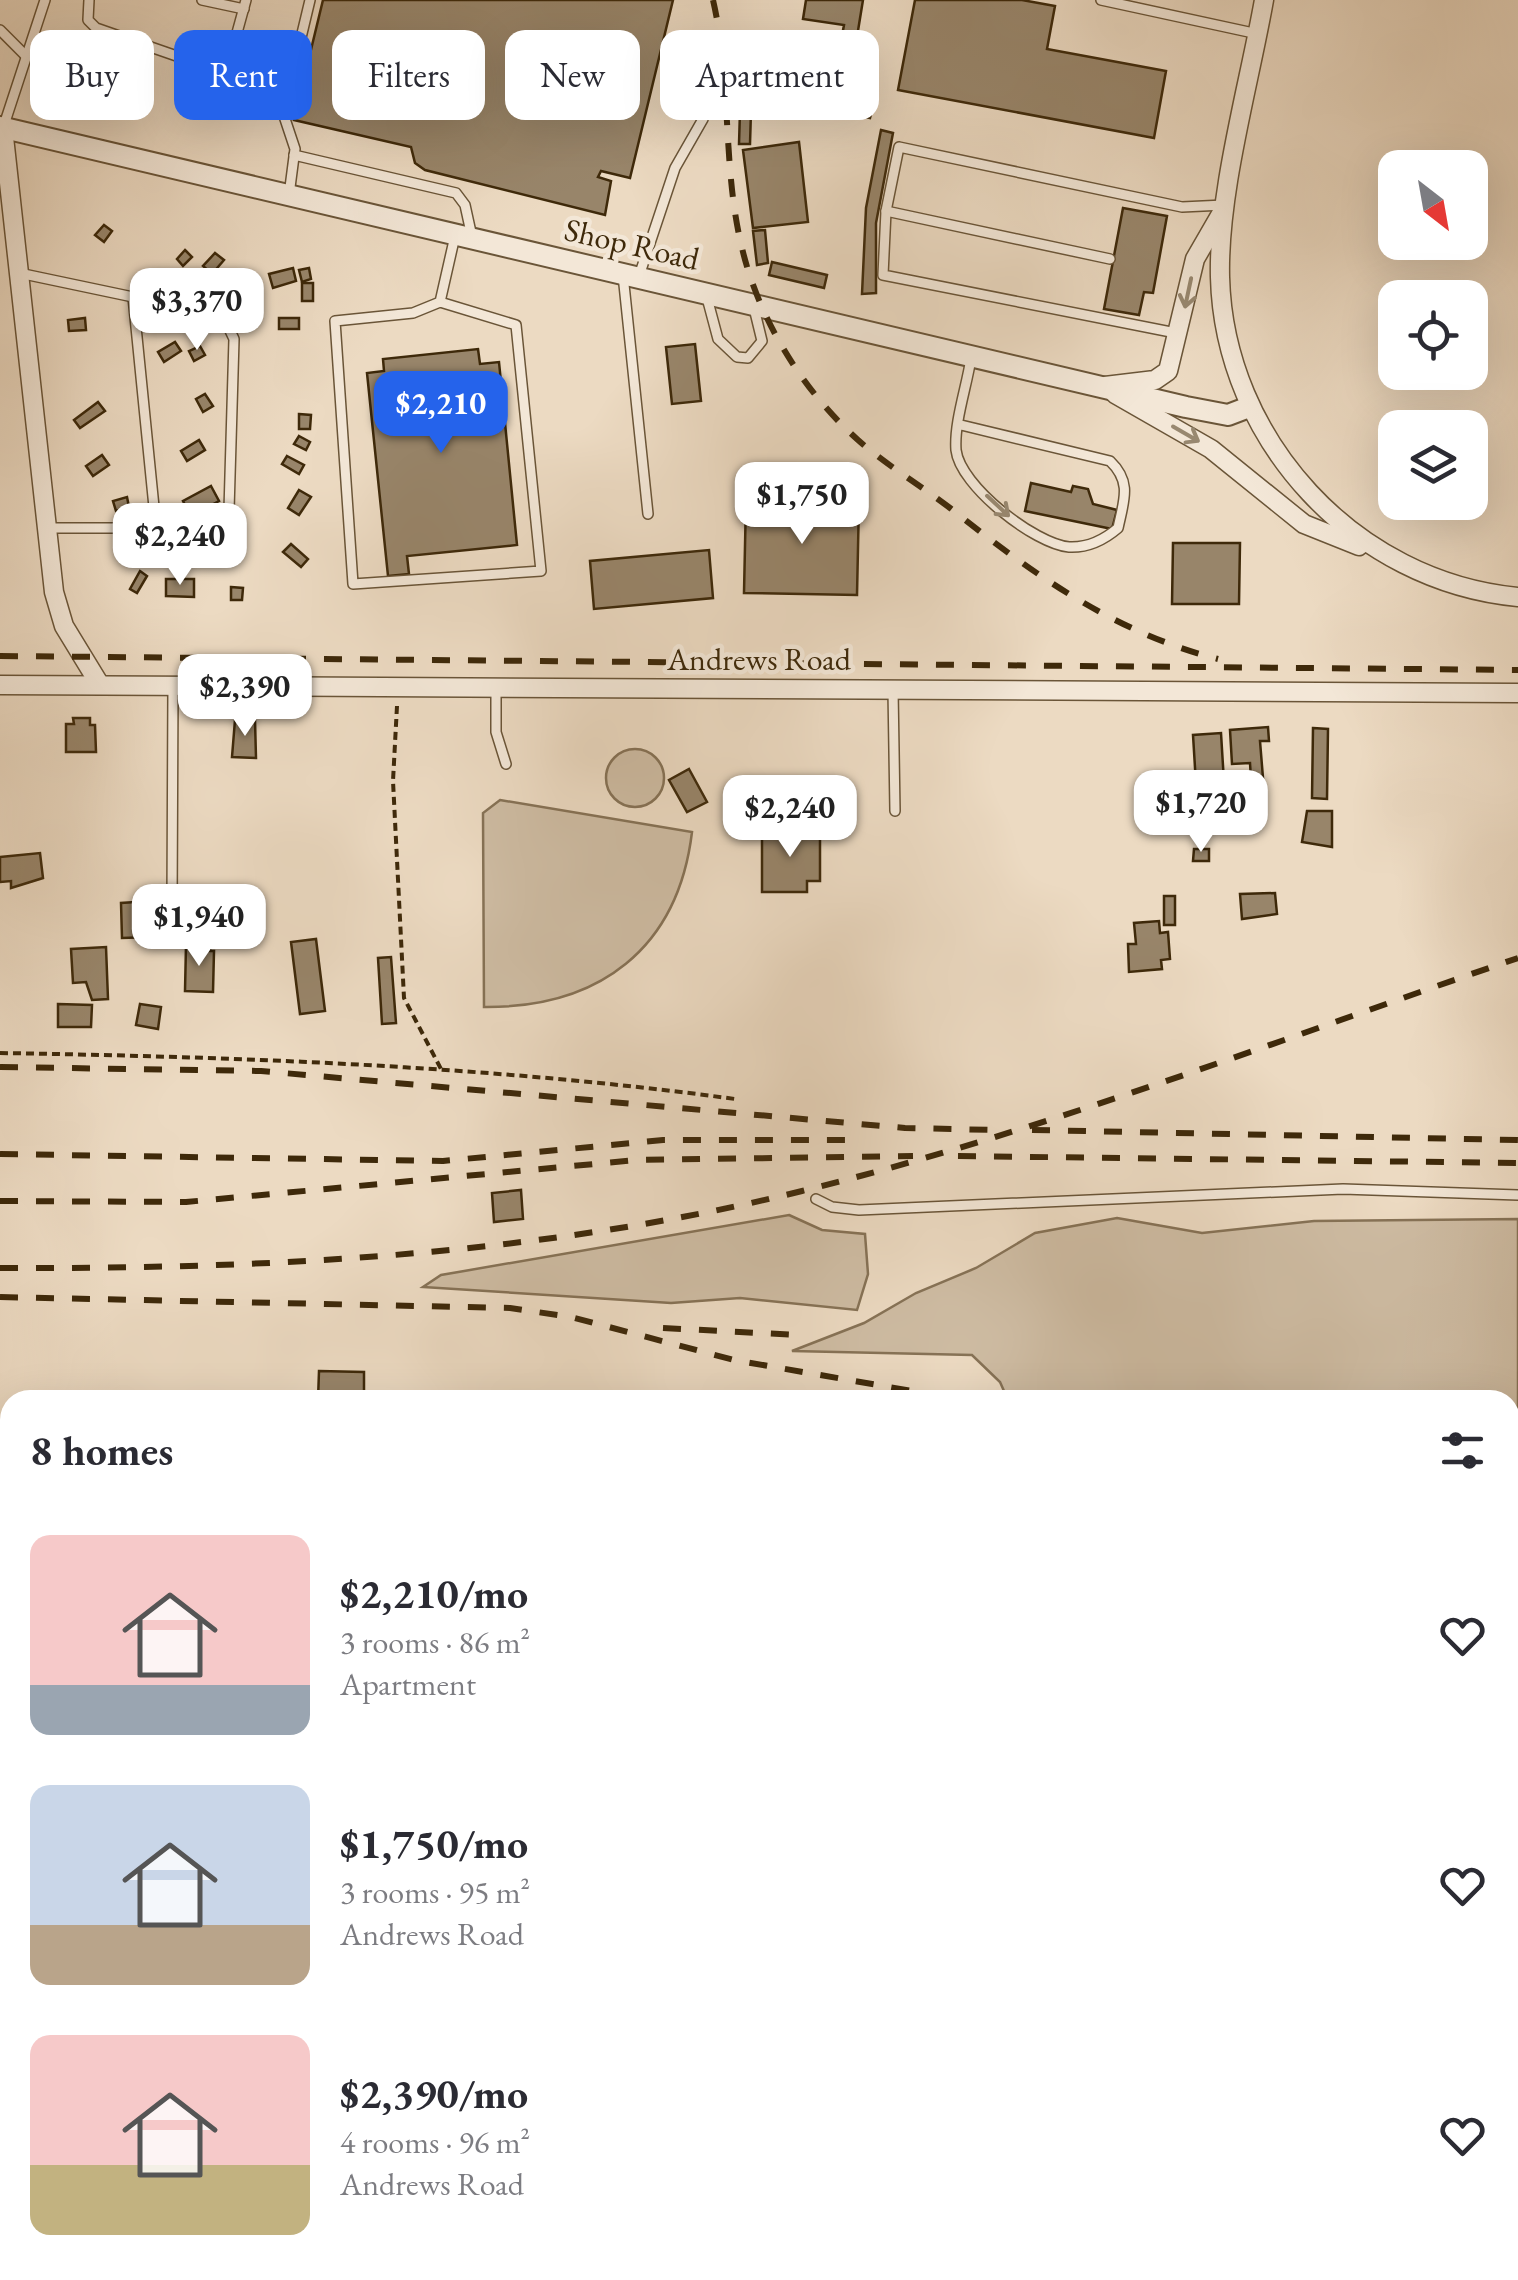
<!DOCTYPE html>
<html lang="en">
<head>
<meta charset="utf-8">
<style>
	body { margin:0; font-family:"EB Garamond",serif; background:#f2f2f3; color:#2b2b33; height:100vh; display:flex; flex-direction:column; font-size:38px; white-space:nowrap }
	* { box-sizing:border-box; margin:0 }
	p { font-size:32px; color:#7c7c81 }
	.icon { flex:none; width:55px; height:55px; fill:none; stroke:currentColor; stroke-width:2; stroke-linecap:round; stroke-linejoin:round }
	.map { position:relative; flex:1; overflow:hidden }
	.drawer { position:absolute; left:0px; top:1390px; width:1520px; height:890px; display:flex; flex-direction:column; background:#fff; border-radius:30px 30px 0 0; box-shadow:0 10px 40px #0002 }
	.drawer>* { flex:none }
	.banner { position:absolute; left:30px; top:30px; width:1000px; height:90px; display:flex; gap:20px }
	.needle { width:65px; rotate:149deg }
	.controls { position:absolute; left:1378px; top:150px; display:grid; gap:20px }
	.controls a { display:grid; place-items:center; width:110px; height:110px; border-radius:20px; background:#fff; box-shadow:0 10px 40px #0002; font-size:50px }
	.price { position:absolute; translate:-50% -85px; padding:0 22px; border-radius:20px; background:#fff; color:#222; font-size:32px; line-height:65px; filter:drop-shadow(0 2px 5px #0008) }
	.price::after { content:''; position:absolute; left:50%; top:60px; width:30px; height:22px; margin-left:-15px; background:inherit; clip-path:polygon(0 0,100% 0,50% 100%) }
	.price.selected { background:#2563eb; color:#fff }
	ul { padding:0; list-style:none }
	li { display:flex; align-items:center; gap:30px; height:250px; padding:0 30px }
	li span { display:grid; place-items:center; flex:none; width:280px; height:200px; border-radius:20px; color:#555 }
	li>.icon { margin-inline-start:auto }
	span .icon { width:120px; height:120px; fill:#fffc; stroke-width:1 }
	li b { font-size:42px }
	h2 { display:flex; justify-content:space-between; align-items:center; height:120px; padding:0 30px; font-size:42px }
	.chip { padding:0 35px; border-radius:20px; background:#fff; box-shadow:0 10px 40px #0002; font-size:35px; line-height:90px }
	.chip.selected { background:#2563eb; color:#fff }
	.map>svg:first-child { display:block }
	.green { fill:#cebca3; stroke:#867256; stroke-width:2.5 }
	.building { fill:#98856a; stroke:#3e290a; stroke-width:2.5 }
	.lines { fill:none; stroke-linecap:round; stroke-linejoin:round }
	.service-casing { stroke:#6a5538; stroke-width:12 }
	.minor-casing { stroke:#6a5538; stroke-width:21 }
	.tertiary-casing { stroke:#6a5538; stroke-width:24 }
	.path { stroke:#3e290a; stroke-width:4; stroke-dasharray:8 5; stroke-linecap:butt }
	.service { stroke:#f3e7d7; stroke-width:9 }
	.minor { stroke:#f3e7d7; stroke-width:18 }
	.tertiary { stroke:#f3e7d7; stroke-width:20 }
	.rail { stroke:#3e290a; stroke-width:6; stroke-dasharray:18 18; stroke-linecap:butt }
	.oneway { stroke:#988870 }
	.labels { text-anchor:middle; stroke-width:9; stroke-linejoin:round; paint-order:stroke }
	.street-label { font-size:32px; fill:#3e290a; stroke:#f3e7d7 }
</style>
</head>
<body>
<div class="map">
<svg width="1518" height="2280" viewBox="0 0 1518 2280">
	<rect width="100%" height="100%" fill="#ecdac2"/>
	<filter id="stains"><feTurbulence type="fractalNoise" baseFrequency=".002" numOctaves="4"/><feColorMatrix values="0 0 0 0 .2 0 0 0 0 .09 0 0 0 0 .02 0 0 0 .5 -.17"/></filter>
	<radialGradient id="worn" r=".72"><stop offset=".6" stop-color="#630" stop-opacity="0"/><stop offset="1" stop-color="#630" stop-opacity=".3"/></radialGradient>
	<!-- green -->
	<g class="green">
		<circle cx="635" cy="778" r="29"/>
		<path d="M500,800L692,832C678,949 599,1008 484,1007L483,813Z"/>
		<polygon points="789,1215 822,1230 865,1234 868,1274 857,1310 740,1298 671,1303 423,1287 441,1275"/>
		<polygon points="1117,1218 1202,1233 1314,1221 1518,1219 1518,1661 1510,1663 1510,1400 1008,1400 1000,1382 972,1355 792,1351 864,1323 916,1293 976,1268 1035,1233"/>
		<polygon points="10,2264 10,2270 131,2270 131,2280 0,2280 0,2266"/>
	</g>
	<!-- building -->
	<g class="building">
		<polygon points="323,0 673,0 630,178 601,171 598,177 611,181 605,215 425,170 415,163 411,147 294,120"/>
		<polygon points="806,0 863,0 856,43 841,41 844,25 803,19"/>
		<polygon points="915,0 1022,0 1055,6 1047,49 1166,71 1154,138 898,90"/>
		<polygon points="765,83 873,107 870,118 762,94"/>
		<polygon points="740,111 751,111 750,144 739,144"/>
		<polygon points="881,130 893,133 876,223 876,293 862,294 866,208"/>
		<polygon points="799,142 808,222 753,228 743,150"/>
		<polygon points="1123,208 1167,216 1153,293 1144,292 1139,315 1104,309"/>
		<polygon points="104,225 112,231 104,242 95,235"/>
		<polygon points="765,230 768,263 757,265 753,231"/>
		<polygon points="185,250 192,257 183,266 177,259"/>
		<polygon points="215,253 224,260 212,274 203,266"/>
		<polygon points="772,262 827,275 824,288 769,275"/>
		<polygon points="293,268 296,281 273,288 269,274"/>
		<polygon points="309,268 311,279 302,282 299,270"/>
		<rect x="302" y="283" width="11" height="18"/>
		<polygon points="85,318 86,330 69,331 68,320"/>
		<rect x="279" y="318" width="20" height="11"/>
		<polygon points="175,342 181,351 164,362 158,352"/>
		<polygon points="695,344 701,401 672,404 666,347"/>
		<polygon points="200,346 205,355 194,361 189,351"/>
		<polygon points="478,349 480,364 499,362 517,545 407,556 409,574 388,576 367,373 384,371 383,359"/>
		<polygon points="205,394 213,406 203,412 196,399"/>
		<polygon points="98,402 105,411 80,428 74,420"/>
		<polygon points="299,414 311,415 310,429 299,429"/>
		<polygon points="299,436 310,442 306,450 294,444"/>
		<polygon points="199,440 205,450 187,461 181,451"/>
		<polygon points="102,455 109,465 93,476 86,466"/>
		<polygon points="287,456 304,465 299,474 282,464"/>
		<polygon points="1031,483 1071,492 1073,486 1088,489 1093,504 1117,510 1112,529 1025,511"/>
		<polygon points="211,486 219,501 191,516 183,501"/>
		<polygon points="299,490 311,497 299,515 288,508"/>
		<polygon points="127,497 129,507 116,511 113,501"/>
		<polygon points="746,499 859,501 857,595 744,593"/>
		<polygon points="1173,543 1240,543 1239,604 1172,604"/>
		<polygon points="291,544 308,559 301,567 283,552"/>
		<polygon points="709,550 713,598 594,609 590,561"/>
		<polygon points="140,571 147,576 137,593 130,589"/>
		<polygon points="166,579 194,579 194,597 166,596"/>
		<polygon points="231,587 243,588 242,600 231,600"/>
		<polygon points="73,718 90,718 90,725 95,725 96,752 66,752 66,724 74,724"/>
		<polygon points="235,720 255,720 256,758 232,757"/>
		<polygon points="1268,727 1269,741 1260,741 1263,778 1251,779 1250,763 1232,764 1230,730"/>
		<polygon points="1313,728 1328,729 1327,799 1312,798"/>
		<polygon points="1221,733 1224,782 1196,784 1193,735"/>
		<polygon points="689,769 707,802 687,812 669,780"/>
		<polygon points="1213,788 1216,808 1198,811 1194,791"/>
		<polygon points="1307,811 1332,811 1332,847 1302,842"/>
		<polygon points="791,829 820,829 820,881 807,881 807,892 762,892 762,832"/>
		<polygon points="1194,849 1209,849 1209,861 1193,861"/>
		<polygon points="40,853 43,878 11,888 11,881 0,882 0,857"/>
		<polygon points="1275,893 1277,914 1242,919 1240,894"/>
		<rect x="1164" y="896" width="11" height="29"/>
		<polygon points="151,901 156,922 151,922 152,937 122,938 121,903"/>
		<polygon points="1159,921 1160,933 1168,932 1170,959 1161,960 1162,969 1129,972 1128,944 1136,944 1134,923"/>
		<polygon points="316,939 325,1011 300,1014 291,942"/>
		<polygon points="186,945 210,946 210,951 214,951 213,992 185,991"/>
		<polygon points="106,947 108,999 92,1000 86,982 73,983 71,949"/>
		<polygon points="391,957 396,1023 382,1024 378,958"/>
		<polygon points="58,1004 92,1005 91,1027 58,1027"/>
		<polygon points="140,1004 161,1007 158,1029 136,1025"/>
		<polygon points="521,1190 523,1219 494,1222 492,1193"/>
		<polygon points="319,1371 364,1372 364,1400 318,1400"/>
		<polygon points="4,1800 10,1805 10,1872 0,1883 0,1805"/>
		<rect x="187" y="2270" width="97" height="10"/>
		<polygon points="601,2270 648,2270 647,2280 601,2280"/>
	</g>
	<g class="lines">
		<!-- service casing -->
		<g class="service-casing">
			<g id="service">
				<polyline points="89,0 88,20 96,28 214,69 232,51 246,0"/>
				<polyline points="202,0 244,9"/>
				<polyline points="1101,0 1258,34"/>
				<polyline points="0,30 26,56"/>
				<polyline points="4,125 45,0"/>
				<polyline points="294,155 456,193 465,205 472,237"/>
				<polyline points="289,195 295,149 283,113 310,0"/>
				<polyline points="886,211 1110,259"/>
				<polyline points="19,273 209,313 225,320 234,339 229,510 206,528 46,528"/>
				<polyline points="623,275 648,514"/>
				<polyline points="639,276 675,168 703,119 711,63"/>
				<polyline points="706,294 718,339 737,357 748,358 762,341 753,304"/>
				<polyline points="133,297 156,527"/>
				<polyline points="440,302 516,325 541,571 353,584 335,321 413,313 440,302 455,236"/>
				<polyline points="1176,333 883,275 886,211 899,147 1182,207 1224,205"/>
				<path d="M961,425L1110,461C1132,482 1124,500 1118,528C1104,540 1089,548 1069,547C1035,544 960,486 956,450C954,422 967,386 971,358"/>
				<polyline points="173,685 172,905 178,924"/>
				<polyline points="496,687 496,732 506,764"/>
				<polyline points="893,690 895,811"/>
				<polyline points="816,1199 832,1207 859,1210 1343,1189 1518,1195"/>
				<polyline points="1510,1910 1518,1878"/>
				<polyline points="1122,2280 1125,2270"/>
			</g>
		</g>
		<!-- minor casing -->
		<g class="minor-casing">
			<g id="minor">
				<path d="M1264,0C1249,85 1218,192 1220,277C1224,440 1355,582 1518,597"/>
				<polyline points="3,128 54,592 64,626 100,685"/>
				<polyline points="1105,386 1155,380 1168,371 1195,259 1221,214"/>
				<polyline points="1115,394 1211,449 1304,524 1359,546"/>
				<polyline points="0,685 1518,693"/>
				<polyline points="1510,1724 1518,1723"/>
				<polyline points="0,1748 10,1752"/>
				<polyline points="1510,1750 1518,1749"/>
				<polyline points="1510,1937 1518,1937"/>
				<polyline points="1510,2073 1518,2075"/>
				<polyline points="1510,2219 1518,2221"/>
				<polyline points="320,2270 324,2280"/>
				<polyline points="847,2280 858,2270"/>
			</g>
		</g>
		<!-- tertiary casing -->
		<g class="tertiary-casing">
			<polyline id="tertiary" points="0,127 1186,407 1228,415 1249,407"/>
		</g>
		<!-- path -->
		<g class="path">
			<polyline points="397,706 393,781 404,998 441,1069"/>
			<path d="M0,1053C245,1057 492,1066 735,1099"/>
			<polyline points="1326,2270 1364,2280"/>
			<polyline points="1452,2280 1454,2270"/>
		</g>
		<!-- service -->
		<use href="#service" class="service"/>
		<!-- minor -->
		<use href="#minor" class="minor"/>
		<!-- tertiary -->
		<use href="#tertiary" class="tertiary"/>
		<!-- rail -->
		<g class="rail">
			<path d="M713,0C732,82 722,167 742,248C759,320 803,391 858,440C886,465 920,485 950,508C1033,574 1113,632 1218,659"/>
			<polyline points="0,656 1518,670"/>
			<polyline points="0,1067 261,1071 905,1128 997,1130"/>
			<polyline points="1032,1130 1518,1140"/>
			<polyline points="0,1154 443,1161 663,1140 859,1140"/>
			<polyline points="958,1156 1518,1163"/>
			<polyline points="0,1201 186,1202 637,1160 913,1156"/>
			<path d="M0,1268C269,1269 539,1256 802,1191C1045,1131 1281,1039 1518,958"/>
			<polyline points="0,1297 510,1308 571,1317 734,1360 964,1400"/>
			<polyline points="663,1328 798,1335"/>
		</g>
	</g>
	<!-- one-way arrows -->
	<defs><path id="oneway-shaft" d="M-6 0H5M1.5-3L5.5 0L1.5 3" fill="none" stroke-width="1.6" stroke-linecap="round" stroke-linejoin="round" transform="scale(2.5)"/></defs>
	<g class="oneway">
		<use href="#oneway-shaft" transform="translate(1188 293) rotate(102)"/>
		<use href="#oneway-shaft" transform="translate(1186 434) rotate(30)"/>
		<use href="#oneway-shaft" transform="translate(998 506) rotate(43)"/>
	</g>
	<g class="labels">
		<!-- street labels -->
		<g class="street-label">
			<text transform="translate(632 244) rotate(13)" y="11">Shop Road</text>
			<text x="759" y="670">Andrews Road</text>
		</g>
	</g>
	<rect width="100%" height="100%" filter="url(#stains)"/>
	<rect width="100%" height="100%" fill="url(#worn)"/>
</svg>
<div class="controls">
<a><svg class="needle" viewBox="-14 -14 28 28"><path d="M0-13l5 13h-10z" fill="#e53935"/><path d="M0 13l5-13h-10z" fill="#7c7c81"/></svg></a>
<a><svg class="icon" aria-label="locate" viewBox="0 0 24 24"><circle cx="12" cy="12" r="6"/><path d="M12 2v4M12 18v4M2 12h4M18 12h4"/></svg></a>
<a><svg class="icon" aria-label="layers" viewBox="0 0 24 24"><path d="M12 4l9 5-9 5-9-5zM3 14l9 5 9-5"/></svg></a>
</div>
<b class="price" style="left:197px;top:353px">$3,370</b>
<b class="price selected" style="left:441px;top:456px">$2,210</b>
<b class="price" style="left:802px;top:547px">$1,750</b>
<b class="price" style="left:180px;top:588px">$2,240</b>
<b class="price" style="left:245px;top:739px">$2,390</b>
<b class="price" style="left:1201px;top:855px">$1,720</b>
<b class="price" style="left:790px;top:860px">$2,240</b>
<b class="price" style="left:199px;top:969px">$1,940</b>
<div class="banner">
<a class="chip">Buy</a>
<a class="chip selected">Rent</a>
<a class="chip">Filters</a>
<a class="chip">New</a>
<a class="chip">Apartment</a>
</div>
<section class="drawer">
<h2>8 homes<svg class="icon" aria-label="filters" viewBox="0 0 24 24"><path d="M4 7h16M4 17h16"/><circle cx="9" cy="7" r="2"/><circle cx="15" cy="17" r="2"/></svg></h2>
<ul>
<li><span style="background:linear-gradient(#f6c9c9 75%,#9aa5b1 0)"><svg class="icon" aria-label="home" viewBox="0 0 24 24"><path d="M3 11l9-7 9 7M6 9v11h12V9"/></svg></span><div><b>$2,210/mo</b><p>3 rooms · 86 m²</p><p>Apartment</p></div><svg class="icon" aria-label="heart" viewBox="0 0 24 24"><path d="M12 20l-8-8c-3-5 5-10 8-4 3-6 11-1 8 4z"/></svg></li>
<li><span style="background:linear-gradient(#c9d6e8 70%,#b9a48a 0)"><svg class="icon" aria-label="home" viewBox="0 0 24 24"><path d="M3 11l9-7 9 7M6 9v11h12V9"/></svg></span><div><b>$1,750/mo</b><p>3 rooms · 95 m²</p><p>Andrews Road</p></div><svg class="icon" aria-label="heart" viewBox="0 0 24 24"><path d="M12 20l-8-8c-3-5 5-10 8-4 3-6 11-1 8 4z"/></svg></li>
<li><span style="background:linear-gradient(#f6c9c9 65%,#c2b280 0)"><svg class="icon" aria-label="home" viewBox="0 0 24 24"><path d="M3 11l9-7 9 7M6 9v11h12V9"/></svg></span><div><b>$2,390/mo</b><p>4 rooms · 96 m²</p><p>Andrews Road</p></div><svg class="icon" aria-label="heart" viewBox="0 0 24 24"><path d="M12 20l-8-8c-3-5 5-10 8-4 3-6 11-1 8 4z"/></svg></li>
</ul>
</section>
</div>
</body>
</html>
